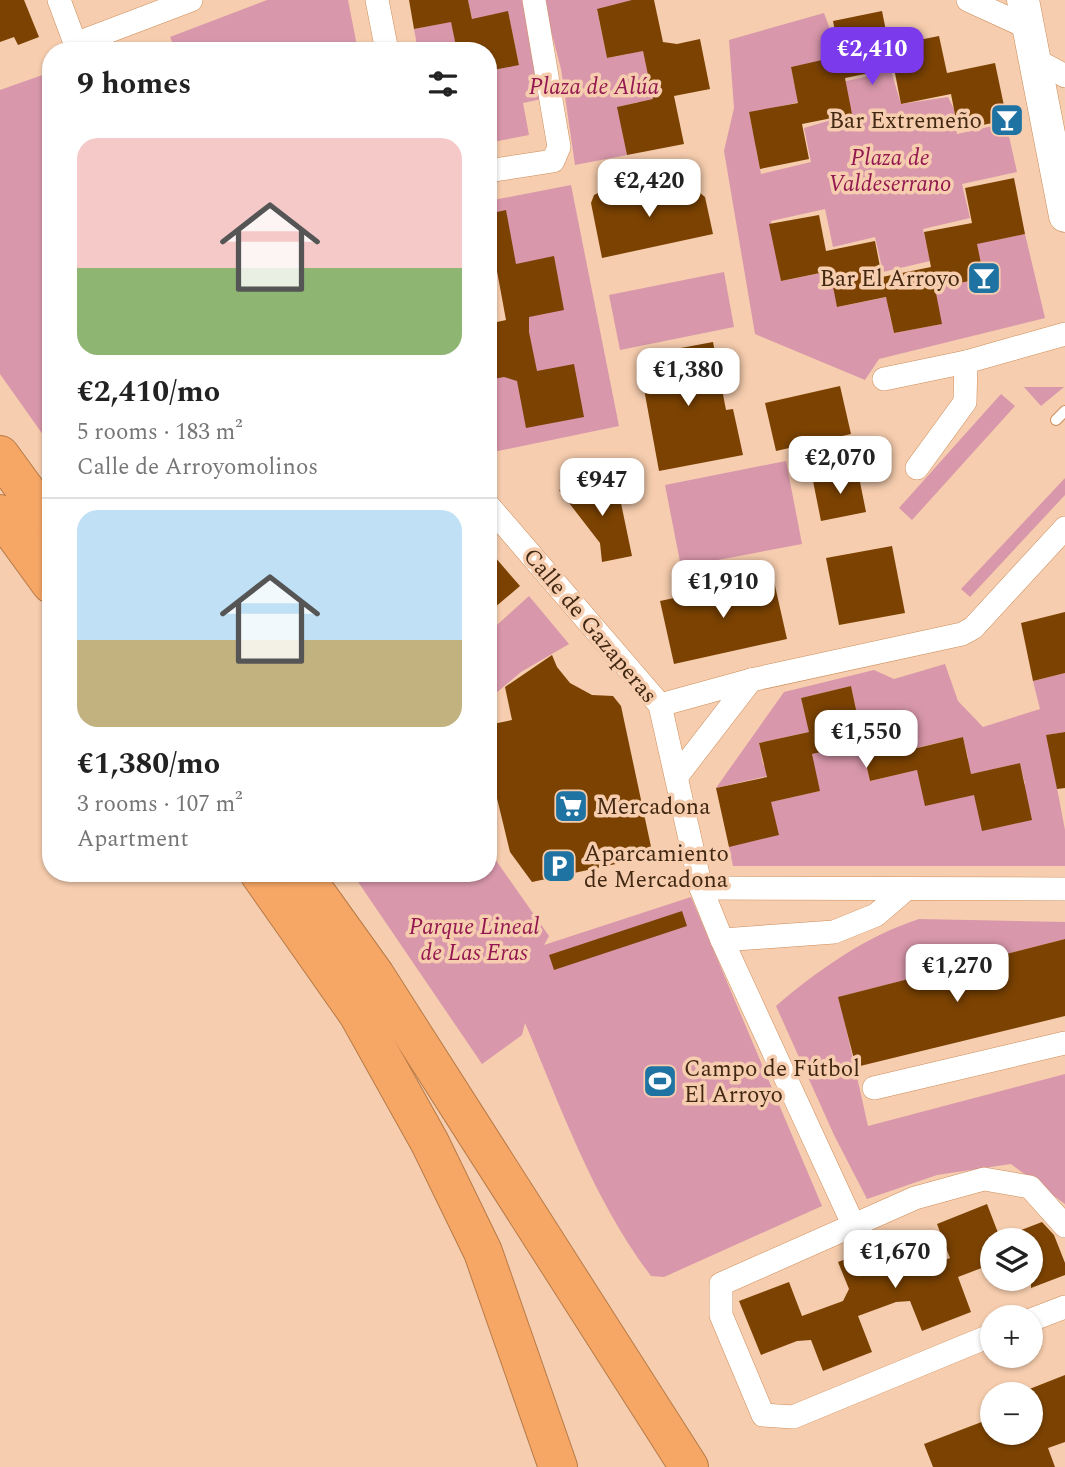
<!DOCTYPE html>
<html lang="en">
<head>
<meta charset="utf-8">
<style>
	body { margin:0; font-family:Spectral,serif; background:#f6f6f6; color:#222; height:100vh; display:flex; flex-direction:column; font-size:26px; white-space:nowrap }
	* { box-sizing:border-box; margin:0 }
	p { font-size:23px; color:#767676 }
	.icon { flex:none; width:38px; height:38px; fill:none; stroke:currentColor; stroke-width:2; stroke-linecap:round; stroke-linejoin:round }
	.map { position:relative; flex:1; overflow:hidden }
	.panel { position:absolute; left:42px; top:42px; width:455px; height:840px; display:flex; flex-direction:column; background:#fff; border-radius:28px; box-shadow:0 2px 5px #0004 }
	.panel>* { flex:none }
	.fabs { position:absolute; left:980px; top:1228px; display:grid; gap:14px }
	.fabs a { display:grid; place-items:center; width:63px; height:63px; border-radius:50%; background:#fff; box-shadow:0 2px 5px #0004; font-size:35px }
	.price { position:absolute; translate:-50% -60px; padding:0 16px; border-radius:14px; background:#fff; color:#222; font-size:23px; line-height:46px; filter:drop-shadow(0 2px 4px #0008) }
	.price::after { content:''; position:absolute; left:50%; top:42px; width:21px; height:16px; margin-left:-10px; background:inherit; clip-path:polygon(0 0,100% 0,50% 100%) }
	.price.on { background:#7c3aed; color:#fff }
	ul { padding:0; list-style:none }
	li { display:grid; align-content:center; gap:14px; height:371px; padding:0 35px }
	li+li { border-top:2px solid #e0e0e0 }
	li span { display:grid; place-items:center; height:217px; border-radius:21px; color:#555 }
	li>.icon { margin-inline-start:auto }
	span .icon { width:126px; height:126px; fill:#fffc; stroke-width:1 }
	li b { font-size:30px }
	h2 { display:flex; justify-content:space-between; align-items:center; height:84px; padding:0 35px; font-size:30px }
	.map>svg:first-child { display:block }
	.green { fill:#d897ab }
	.building { fill:#7b4202 }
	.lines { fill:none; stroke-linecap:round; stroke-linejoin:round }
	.lane-casing { stroke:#cd8d59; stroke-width:12 }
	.street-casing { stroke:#cd8d59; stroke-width:24 }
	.secondary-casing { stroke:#cd8d59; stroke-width:33 }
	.highway-casing { stroke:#b77b48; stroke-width:40 }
	.lane { stroke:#fff; stroke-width:10 }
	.street { stroke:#fff; stroke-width:23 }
	.secondary { stroke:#fff; stroke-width:32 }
	.highway { stroke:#f6a765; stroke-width:38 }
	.labels { text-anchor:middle; stroke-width:7; stroke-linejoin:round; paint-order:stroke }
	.park-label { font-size:23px; font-style:italic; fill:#931750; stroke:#f6cdae }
	.poi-label { font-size:23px; fill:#422812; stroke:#f6cdae; text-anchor:start }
	.street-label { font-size:23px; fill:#422812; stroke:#f6cdae }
</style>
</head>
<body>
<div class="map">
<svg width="1065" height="1467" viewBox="0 0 1065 1467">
	<rect width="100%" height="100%" fill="#f6cdae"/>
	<!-- green -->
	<g class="green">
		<polygon points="267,0 348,0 358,51 176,51 170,37"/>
		<polygon points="468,0 522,0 542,99 523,103 529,135 488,143 488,126 492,125 488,105 488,62 519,64 508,12 490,15 474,27"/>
		<polygon points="543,0 632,0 634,9 597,10 607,58 628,54 642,45 643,51 655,106 638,102 618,107 627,155 575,165 561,69"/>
		<polygon points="824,13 840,57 791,67 795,87 804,101 749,113 753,132 760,131 756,149 761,174 811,162 804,128 852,114 842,82 891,71 901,104 948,97 954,109 957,134 1006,123 1017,172 962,184 970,218 923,229 930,261 883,272 875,237 833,247 825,209 771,221 781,281 837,270 837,307 893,296 889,312 894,333 942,324 926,290 984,278 980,258 969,245 1025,234 1045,318 879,359 865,380 755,334 724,151 734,108 729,40"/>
		<polygon points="450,14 457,51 418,51 414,29 434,25"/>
		<polygon points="51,72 51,446 0,374 0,90"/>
		<polygon points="571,185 619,426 493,452 488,429 488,324 508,328 495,260 488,261 488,201"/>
		<polygon points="724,272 734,327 620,350 609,295"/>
		<polygon points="1024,387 1064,387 1041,406"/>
		<polygon points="1001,394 1015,406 912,520 899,508"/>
		<polygon points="786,461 802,544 681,567 665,485"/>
		<polygon points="1065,478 1065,495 970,597 961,589"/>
		<polygon points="529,596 569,644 521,672 488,700 488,633"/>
		<polygon points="945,664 958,701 983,727 1040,709 1033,681 1065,673 1065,732 1047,735 1065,830 1065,866 733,866 729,847 761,804 820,791 803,756 868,741 865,760 870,781 925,768 984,793 1025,784 1020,763 963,776 968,758 963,737 907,750 910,734 905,713 851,725 856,708 851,686 801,698 806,718 813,731 759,743 763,764 772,775 716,788 784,692 874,670 894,679"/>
		<path d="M488,849L549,936L544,945L691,897L822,1206L664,1277L651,1276C594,1201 562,1110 525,1023L522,1035L482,1064L352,873H488Z"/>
		<path d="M919,919L1065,922V939L839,997L868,1126L1065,1074V1204L1011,1164L937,1175L867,1199L834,1135L776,1006C818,970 866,936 919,919Z"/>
	</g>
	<!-- building -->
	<g class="building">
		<polygon points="0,0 24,0 39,37 18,45 14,37 0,42"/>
		<polygon points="409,0 468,0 472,19 508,11 519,65 488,71 488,51 457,51 451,22 414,29"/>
		<polygon points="632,0 654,0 663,42 677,44 700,39 710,89 674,96 684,144 627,155 617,107 653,99 643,51 607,58 597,9"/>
		<polygon points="882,11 889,46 939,36 947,73 995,63 1007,120 958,130 951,94 901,104 894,68 845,78 852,114 802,124 809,159 760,169 749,112 798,103 791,67 840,56 833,21"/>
		<polygon points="1014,178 1025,234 977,244 984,278 935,288 942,324 894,333 886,297 837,307 830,271 781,281 769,224 819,215 826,251 875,241 882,277 931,267 924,232 972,223 965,188"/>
		<polygon points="684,183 687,196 700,193 705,197 713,234 602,258 591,203 594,195 602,191 614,199"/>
		<polygon points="506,210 516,264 554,256 564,310 529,317 529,332 537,371 574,364 584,417 526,428 517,381 504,377 488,380 488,324 506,320 495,260 488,261 488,214"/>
		<polygon points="713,342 726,410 733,409 743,455 659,471 638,356"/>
		<polygon points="840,386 851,434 776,451 765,403"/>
		<polygon points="858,472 866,512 821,521 813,481"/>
		<polygon points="596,483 597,487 617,484 632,556 602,562 600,543 559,490"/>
		<polygon points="892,546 905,613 839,625 826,558"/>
		<polygon points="488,549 520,586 488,613"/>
		<polygon points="773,577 787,639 674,664 660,601"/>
		<polygon points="1065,612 1065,673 1033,681 1021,623"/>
		<polygon points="552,655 557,667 570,683 592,695 613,696 621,706 653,856 532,882 510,852 488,761 488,725 512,720 505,687"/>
		<polygon points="851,686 859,723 905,713 913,749 963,737 971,774 1020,763 1032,820 982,831 974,795 925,806 917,770 870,781 861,743 812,754 820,791 771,802 779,835 729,847 716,788 767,777 759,743 809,732 801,698"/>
		<polygon points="1065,732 1065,788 1057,789 1046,735"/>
		<polygon points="682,911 687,926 554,970 549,955"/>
		<polygon points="1065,939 1065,1016 856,1067 838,997"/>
		<polygon points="987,1204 1000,1238 1042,1222 1054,1235 1065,1263 1065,1275 1031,1288 1031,1241 992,1241 992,1264 958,1277 971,1312 922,1331 910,1301 896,1302 858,1316 872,1352 823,1371 811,1340 797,1341 761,1355 739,1301 789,1282 802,1316 843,1301 849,1289 838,1262 888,1243 901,1277 933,1265 950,1258 937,1224"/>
		<polygon points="1065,1375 1065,1442 1048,1448 1055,1467 933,1467 924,1444 992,1418 992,1433 1031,1433 1031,1395 1027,1390"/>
	</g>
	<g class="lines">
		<!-- lane casing -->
		<g class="lane-casing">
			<polyline id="lane" points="1056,420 1065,411"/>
		</g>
		<!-- street casing -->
		<g class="street-casing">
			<g id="street">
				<polyline points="59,0 78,51"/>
				<polyline points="377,0 387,51"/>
				<polyline points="968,0 1029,28"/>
				<polyline points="75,44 191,0"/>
				<polyline points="1036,60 1065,76"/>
				<polyline points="488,171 553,161 559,147 534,0"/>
				<polyline points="884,379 966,362 1065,334"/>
				<polyline points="917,468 965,402 966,362"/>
				<polyline points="488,505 660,705 701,888 722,940 853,1224"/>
				<polyline points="660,705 751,680 962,634 973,628 1065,528"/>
				<polyline points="677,776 751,680"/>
				<polyline points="701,888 1065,889"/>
				<polyline points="722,940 834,932 876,915 905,890"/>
				<polyline points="874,1088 1065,1043"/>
				<polyline points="1031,1320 1065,1307"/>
				<polyline points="992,1335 793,1417 763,1415 721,1315 721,1284 915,1198 984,1179 1030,1187 1065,1226"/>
			</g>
		</g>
		<!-- secondary casing -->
		<g class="secondary-casing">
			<polyline id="secondary" points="1023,0 1065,216"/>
		</g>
		<!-- highway casing -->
		<g class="highway-casing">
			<g id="highway">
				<polyline points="0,455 51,525"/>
				<polyline points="0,514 51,584"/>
				<polyline points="259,873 358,1014 430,1143 483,1252 558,1467"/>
				<polyline points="302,873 375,975 689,1467"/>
			</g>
		</g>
		<!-- lane -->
		<use href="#lane" class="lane"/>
		<!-- street -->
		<use href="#street" class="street"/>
		<!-- secondary -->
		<use href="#secondary" class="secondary"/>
		<!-- highway -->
		<use href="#highway" class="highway"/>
	</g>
	<!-- icons -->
	<defs>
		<g id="bar-square" transform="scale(1.75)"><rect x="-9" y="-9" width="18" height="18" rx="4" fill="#1e73a3" stroke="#f6cdae"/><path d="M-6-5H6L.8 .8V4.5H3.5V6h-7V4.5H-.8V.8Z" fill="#fff"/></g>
		<g id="supermarket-square" transform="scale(1.75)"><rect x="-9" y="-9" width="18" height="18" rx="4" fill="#1e73a3" stroke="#f6cdae"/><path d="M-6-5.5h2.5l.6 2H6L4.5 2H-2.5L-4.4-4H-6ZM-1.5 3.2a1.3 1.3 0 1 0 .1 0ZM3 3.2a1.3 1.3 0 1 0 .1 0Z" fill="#fff"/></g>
		<g id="parking-square" transform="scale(1.75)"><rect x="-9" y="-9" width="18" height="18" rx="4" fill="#1e73a3" stroke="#f6cdae"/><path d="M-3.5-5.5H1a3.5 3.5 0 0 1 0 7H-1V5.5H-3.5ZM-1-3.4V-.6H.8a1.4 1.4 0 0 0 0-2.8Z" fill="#fff"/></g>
		<g id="stadium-square" transform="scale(1.75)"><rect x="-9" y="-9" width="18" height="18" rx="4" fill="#1e73a3" stroke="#f6cdae"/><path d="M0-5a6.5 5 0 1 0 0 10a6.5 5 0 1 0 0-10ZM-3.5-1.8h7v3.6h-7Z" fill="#fff"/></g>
	</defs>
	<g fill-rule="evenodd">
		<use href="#bar-square" x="1007" y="120"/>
		<use href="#bar-square" x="984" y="278"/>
		<use href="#supermarket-square" x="571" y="806"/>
		<use href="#parking-square" x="559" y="866"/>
		<use href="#stadium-square" x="660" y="1081"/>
	</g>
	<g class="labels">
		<!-- park labels -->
		<g class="park-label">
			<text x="594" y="94">Plaza de Alúa</text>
			<text x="890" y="165">Plaza de<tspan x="890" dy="26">Valdeserrano</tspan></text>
			<text x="474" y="934">Parque Lineal<tspan x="474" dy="26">de Las Eras</tspan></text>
		</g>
		<!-- poi labels -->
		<g class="poi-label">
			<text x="982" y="128" text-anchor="end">Bar Extremeño</text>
			<text x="960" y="286" text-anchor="end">Bar El Arroyo</text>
			<text x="596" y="814">Mercadona</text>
			<text x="584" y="861">Aparcamiento<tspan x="584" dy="26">de Mercadona</tspan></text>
			<text x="684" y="1076">Campo de Fútbol<tspan x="684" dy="26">El Arroyo</tspan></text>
		</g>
		<!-- street labels -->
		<g class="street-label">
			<text transform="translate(591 625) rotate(50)" y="8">Calle de Gazaperas</text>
		</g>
	</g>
</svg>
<div class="fabs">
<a><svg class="icon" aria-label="layers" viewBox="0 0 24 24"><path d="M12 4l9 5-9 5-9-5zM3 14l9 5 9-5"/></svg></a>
<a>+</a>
<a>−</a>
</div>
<b class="price on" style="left:872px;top:87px">€2,410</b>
<b class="price" style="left:649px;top:219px">€2,420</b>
<b class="price" style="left:688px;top:408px">€1,380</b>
<b class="price" style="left:840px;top:496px">€2,070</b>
<b class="price" style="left:602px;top:518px">€947</b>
<b class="price" style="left:723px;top:620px">€1,910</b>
<b class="price" style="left:866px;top:770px">€1,550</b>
<b class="price" style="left:957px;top:1004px">€1,270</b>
<b class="price" style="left:895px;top:1290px">€1,670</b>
<section class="panel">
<h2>9 homes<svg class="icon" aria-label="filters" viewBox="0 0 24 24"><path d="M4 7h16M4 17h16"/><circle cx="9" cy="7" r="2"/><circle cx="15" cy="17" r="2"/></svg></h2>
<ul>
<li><span style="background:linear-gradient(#f6c9c9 60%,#8fb573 0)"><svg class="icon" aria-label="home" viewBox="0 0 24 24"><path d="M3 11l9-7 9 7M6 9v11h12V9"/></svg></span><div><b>€2,410/mo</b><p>5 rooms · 183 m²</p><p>Calle de Arroyomolinos</p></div></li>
<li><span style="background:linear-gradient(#bfe0f5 60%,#c2b280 0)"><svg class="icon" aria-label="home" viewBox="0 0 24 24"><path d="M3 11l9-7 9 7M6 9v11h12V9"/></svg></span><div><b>€1,380/mo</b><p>3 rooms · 107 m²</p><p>Apartment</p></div></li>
</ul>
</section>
</div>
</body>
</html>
